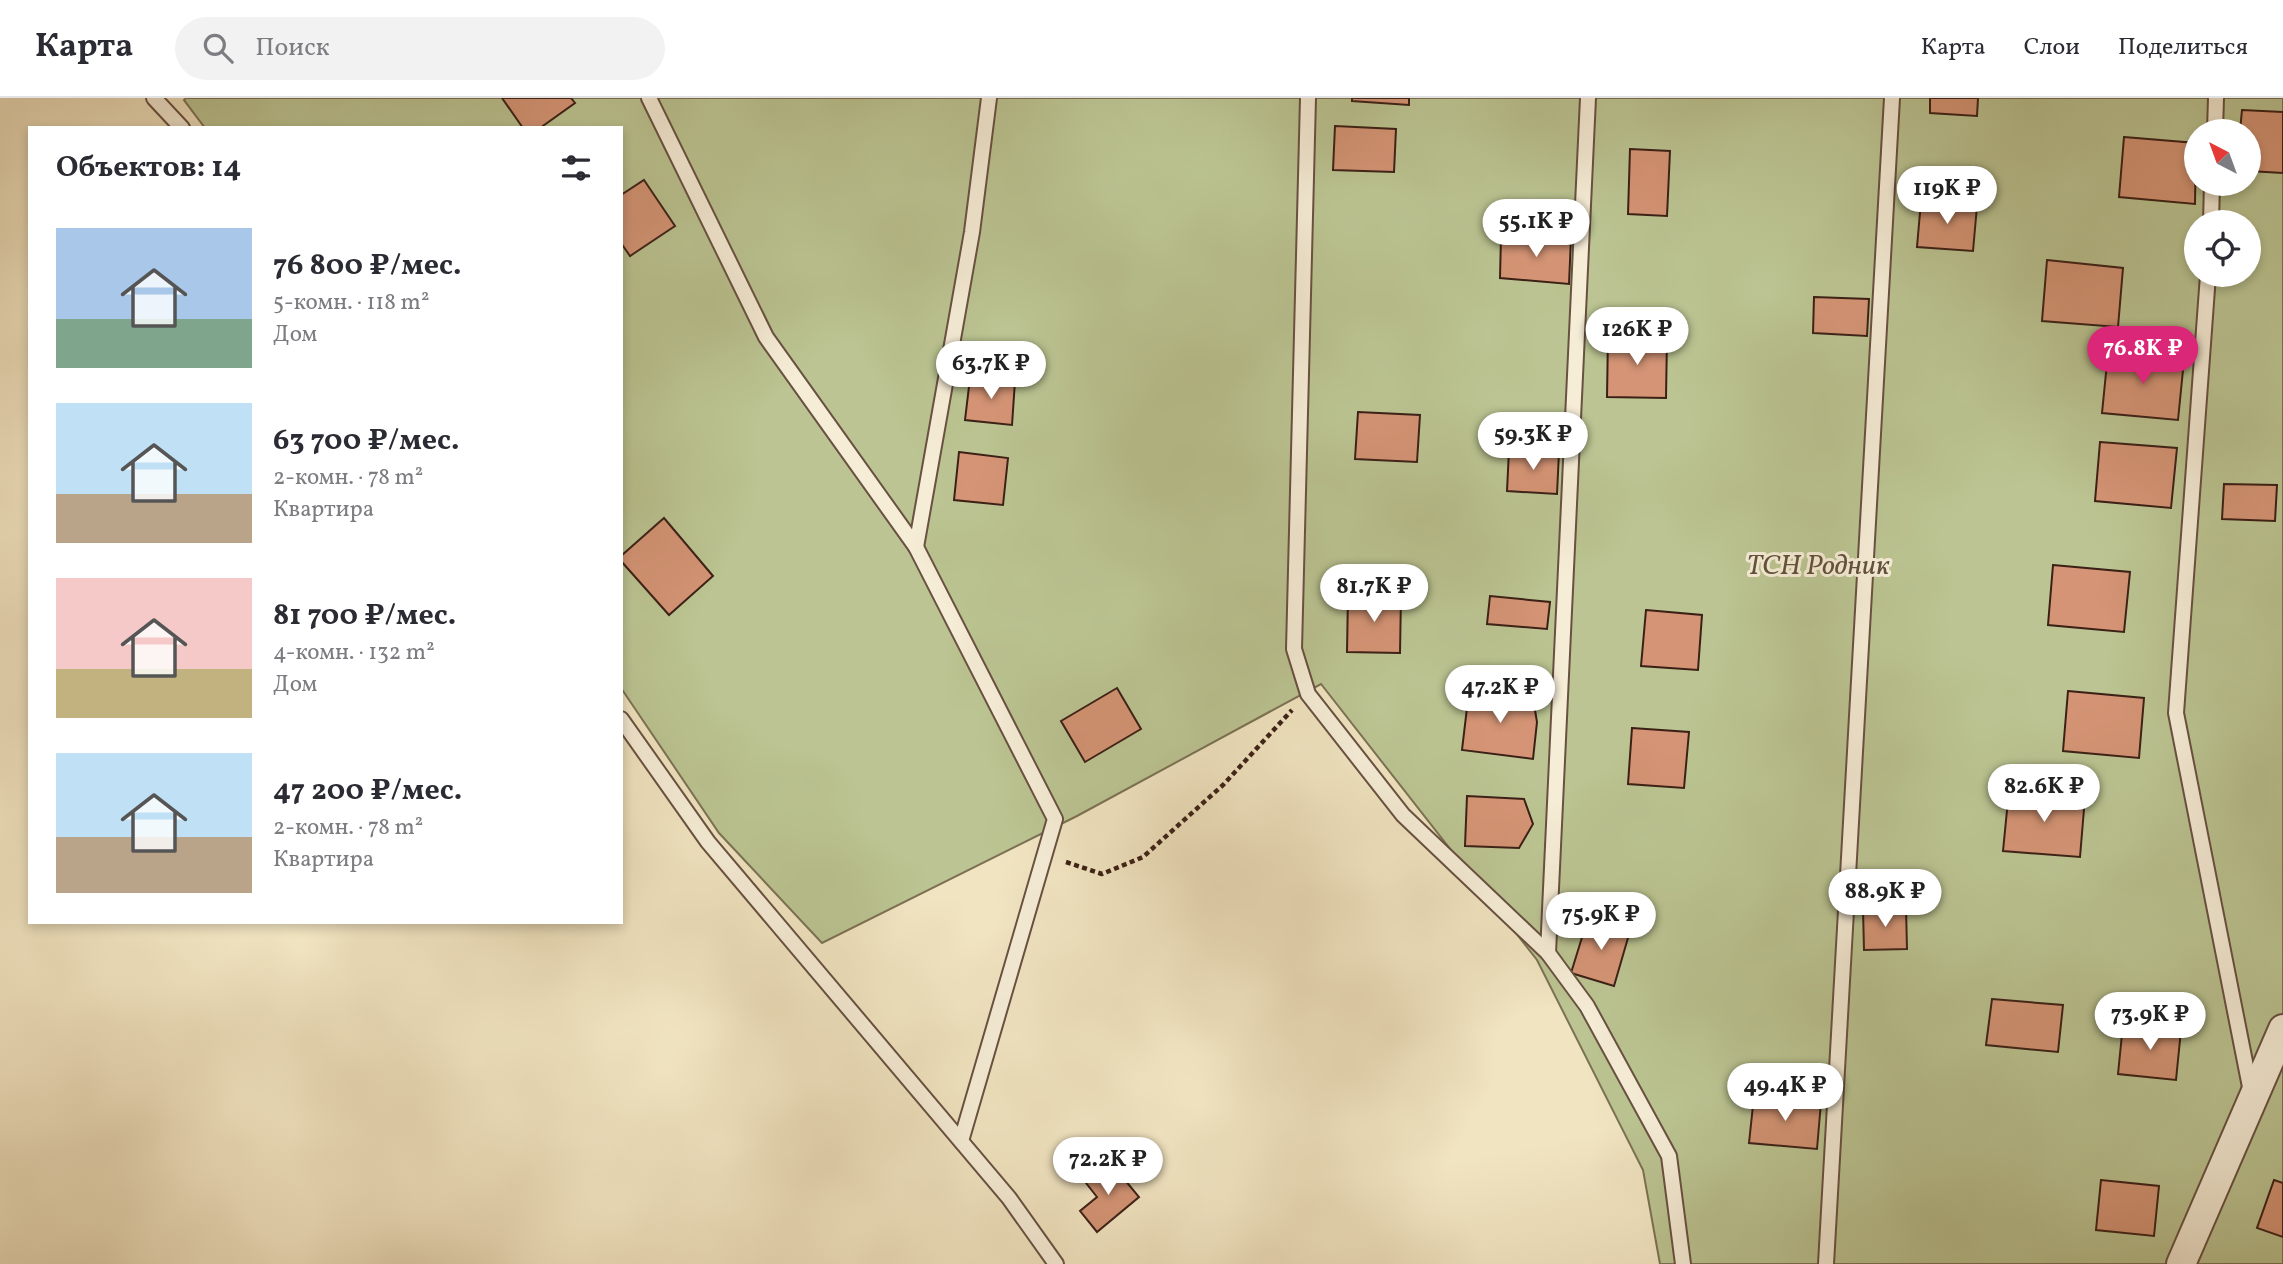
<!DOCTYPE html>
<html lang="ru">
<head>
<meta charset="utf-8">
<style>
	body { margin:0; font-family:Vollkorn,serif; background:#f2f2f3; color:#2b2b33; height:100vh; display:flex; flex-direction:column; font-size:26px; white-space:nowrap }
	* { box-sizing:border-box; margin:0 }
	p { font-size:23px; color:#7c7c81 }
	.icon { flex:none; width:38px; height:38px; fill:none; stroke:currentColor; stroke-width:2; stroke-linecap:round; stroke-linejoin:round }
	.map { position:relative; flex:1; overflow:hidden }
	.drawer { position:absolute; left:28px; top:28px; width:595px; height:798px; display:flex; flex-direction:column; background:#fff; border-radius:0px; box-shadow:0 4px 10px #0003 }
	.drawer>* { flex:none }
	.needle { width:46px; rotate:319deg }
	.buttons { position:absolute; left:2184px; top:21px; display:grid; gap:14px }
	.buttons a { display:grid; place-items:center; width:77px; height:77px; border-radius:50%; background:#fff; box-shadow:0 4px 10px #0003; font-size:35px }
	.price { position:absolute; translate:-50% -60px; padding:0 16px; border-radius:24px; background:#fff; color:#222; font-size:23px; line-height:46px; filter:drop-shadow(0 2px 4px #0008) }
	.price::after { content:''; position:absolute; left:50%; top:42px; width:21px; height:16px; margin-left:-10px; background:inherit; clip-path:polygon(0 0,100% 0,50% 100%) }
	.price.on { background:#db2777; color:#fff }
	ul { padding:0; list-style:none }
	li { display:flex; align-items:center; gap:21px; height:175px; padding:0 28px }
	li span { display:grid; place-items:center; flex:none; width:196px; height:140px; border-radius:0px; color:#555 }
	li>.icon { margin-inline-start:auto }
	span .icon { width:84px; height:84px; fill:#fffc; stroke-width:1 }
	li b { font-size:30px }
	h2 { display:flex; justify-content:space-between; align-items:center; height:84px; padding:0 28px; font-size:30px }
	header { display:flex; align-items:center; gap:42px; box-sizing:border-box; height:98px; padding:0 35px; background:#fff; border-bottom:2px solid #e1e1e2 }
	header strong { font-size:33px }
	nav { display:flex; gap:38px; margin-inline-start:auto; font-size:24px }
	.search { width:490px; height:63px; background:#f2f2f3; display:flex; align-items:center; gap:18px; box-sizing:border-box; padding:0 24px; border-radius:38px; color:#7c7c81; font-size:26px }
	.map>svg:first-child { display:block }
	.green { fill:#bbc492; stroke:#7b7254; stroke-width:2; fill-rule:evenodd }
	.building { fill:#d49475; stroke:#3b2016; stroke-width:2 }
	.lines { fill:none; stroke-linecap:round; stroke-linejoin:round }
	.lane-casing { stroke:#685141; stroke-width:18 }
	.street-casing { stroke:#685141; stroke-width:32 }
	.path { stroke:#3b2016; stroke-width:4.5; stroke-dasharray:5 3.5; stroke-linecap:butt }
	.lane { stroke:#f6edd7; stroke-width:14 }
	.street { stroke:#f6edd7; stroke-width:28 }
	.labels { text-anchor:middle; stroke-width:6; stroke-linejoin:round; paint-order:stroke }
	.park-label { font-size:28px; font-style:italic; fill:#61513b; stroke:#f6edd7 }
</style>
</head>
<body>
<header>
<strong>Карта</strong>
<div class="search"><svg class="icon" aria-label="search" viewBox="0 0 24 24"><circle cx="10" cy="10" r="6"/><path d="M15 15l6 6"/></svg>Поиск</div>
<nav><a>Карта</a><a>Слои</a><a>Поделиться</a></nav>
</header>
<div class="map">
<svg width="2283" height="1166" viewBox="0 0 2283 1166">
	<rect width="100%" height="100%" fill="#f1e4c1"/>
	<filter id="stains"><feTurbulence type="fractalNoise" baseFrequency=".00286" numOctaves="4"/><feColorMatrix values="0 0 0 0 .2 0 0 0 0 .09 0 0 0 0 .02 0 0 0 .5 -.17"/></filter>
	<radialGradient id="worn" r=".72"><stop offset=".6" stop-color="#630" stop-opacity="0"/><stop offset="1" stop-color="#630" stop-opacity=".3"/></radialGradient>
	<!-- green -->
	<path class="green" d="M186,0H2283V1166H1660L1643,1072L1537,862L1321,586L1077,718L822,845L719,735L621,590V30H205L184,2ZM2196,33H2249V86H2196ZM2196,124H2249V177H2196Z"/>
	<!-- building -->
	<g class="building">
		<polygon points="502,0 571,0 575,5 540,30 523,30"/>
		<polygon points="1352,0 1409,0 1409,7 1352,3"/>
		<polygon points="1930,0 1978,0 1977,18 1930,15"/>
		<polygon points="2242,12 2283,14 2283,75 2249,73 2249,33 2240,33"/>
		<polygon points="1335,28 1396,31 1394,74 1333,72"/>
		<polygon points="2124,39 2196,45 2195,106 2119,99"/>
		<polygon points="1630,51 1670,53 1667,118 1628,116"/>
		<polygon points="644,82 675,128 630,158 621,145 621,97"/>
		<polygon points="1921,103 1977,108 1973,153 1917,149"/>
		<polygon points="1501,139 1571,140 1569,186 1500,180"/>
		<polygon points="2047,162 2123,170 2118,229 2042,223"/>
		<polygon points="1814,199 1869,201 1867,238 1813,235"/>
		<polygon points="1608,238 1667,239 1666,300 1607,299"/>
		<polygon points="2108,255 2184,262 2178,322 2102,315"/>
		<polygon points="970,280 1015,283 1012,327 965,322"/>
		<polygon points="1358,314 1420,317 1417,364 1355,361"/>
		<polygon points="2100,344 2177,350 2171,410 2095,403"/>
		<polygon points="1509,352 1559,354 1557,396 1507,393"/>
		<polygon points="959,354 1008,360 1003,407 954,402"/>
		<polygon points="2224,386 2277,387 2275,423 2222,421"/>
		<polygon points="664,420 713,478 669,517 621,463 621,458"/>
		<polygon points="2053,467 2130,474 2124,534 2048,527"/>
		<polygon points="1348,496 1401,497 1400,555 1347,554"/>
		<polygon points="1490,498 1550,504 1547,531 1487,526"/>
		<polygon points="1646,512 1702,517 1698,572 1641,568"/>
		<polygon points="1117,590 1141,631 1085,664 1061,623"/>
		<polygon points="1469,593 1533,600 1537,624 1533,661 1462,652"/>
		<polygon points="2068,593 2144,600 2139,660 2063,653"/>
		<polygon points="1632,630 1689,634 1684,690 1628,686"/>
		<polygon points="2009,692 2085,699 2080,759 2003,753"/>
		<polygon points="1467,698 1524,701 1533,726 1519,750 1465,748"/>
		<polygon points="1906,809 1907,851 1864,852 1863,811"/>
		<polygon points="1588,820 1630,833 1614,888 1571,875"/>
		<polygon points="1992,901 2063,907 2058,954 1986,947"/>
		<polygon points="2123,926 2181,932 2176,982 2118,976"/>
		<polygon points="1754,998 1821,1004 1817,1051 1749,1045"/>
		<polygon points="1111,1065 1139,1099 1097,1134 1080,1113 1097,1099 1086,1085"/>
		<polygon points="2101,1082 2159,1088 2154,1138 2096,1132"/>
		<polygon points="2274,1082 2283,1085 2283,1139 2257,1130"/>
	</g>
	<g class="lines">
		<!-- lane casing -->
		<g class="lane-casing">
			<g id="lane">
				<polyline points="154,0 182,30"/>
				<polyline points="649,0 766,239 916,449 1055,721 961,1043"/>
				<polyline points="1308,0 1294,551 1308,596 1403,717 1548,855 1587,908 1669,1058 1683,1166"/>
				<polyline points="2215,33 2216,0"/>
				<polyline points="2211,124 2212,86"/>
				<polyline points="2208,177 2176,615 2251,994"/>
				<polyline points="916,449 972,134 989,0"/>
				<polyline points="621,621 708,744 1009,1100 1056,1166"/>
				<polyline points="1548,855 1588,0"/>
				<polyline points="1826,1166 1892,0"/>
			</g>
		</g>
		<!-- street casing -->
		<g class="street-casing">
			<polyline id="street" points="2181,1166 2283,931"/>
		</g>
		<!-- path -->
		<polyline class="path" points="1066,764 1102,776 1143,759 1223,687 1292,612"/>
		<!-- lane -->
		<use href="#lane" class="lane"/>
		<!-- street -->
		<use href="#street" class="street"/>
	</g>
	<g class="labels">
		<!-- park labels -->
		<g class="park-label">
			<text x="1818" y="476">ТСН Родник</text>
		</g>
	</g>
	<rect width="100%" height="100%" filter="url(#stains)"/>
	<rect width="100%" height="100%" fill="url(#worn)"/>
</svg>
<div class="buttons">
<a><svg class="needle" viewBox="-14 -14 28 28"><path d="M0-13l5 13h-10z" fill="#e53935"/><path d="M0 13l5-13h-10z" fill="#7c7c81"/></svg></a>
<a><svg class="icon" aria-label="locate" viewBox="0 0 24 24"><circle cx="12" cy="12" r="6"/><path d="M12 2v4M12 18v4M2 12h4M18 12h4"/></svg></a>
</div>
<b class="price" style="left:1947px;top:128px">119K ₽</b>
<b class="price" style="left:1536px;top:161px">55.1K ₽</b>
<b class="price" style="left:1637px;top:269px">126K ₽</b>
<b class="price on" style="left:2143px;top:288px">76.8K ₽</b>
<b class="price" style="left:991px;top:303px">63.7K ₽</b>
<b class="price" style="left:1533px;top:374px">59.3K ₽</b>
<b class="price" style="left:1374px;top:526px">81.7K ₽</b>
<b class="price" style="left:1500px;top:627px">47.2K ₽</b>
<b class="price" style="left:2044px;top:726px">82.6K ₽</b>
<b class="price" style="left:1885px;top:831px">88.9K ₽</b>
<b class="price" style="left:1601px;top:854px">75.9K ₽</b>
<b class="price" style="left:2150px;top:954px">73.9K ₽</b>
<b class="price" style="left:1785px;top:1025px">49.4K ₽</b>
<b class="price" style="left:1108px;top:1099px">72.2K ₽</b>
<section class="drawer">
<h2>Объектов: 14<svg class="icon" aria-label="filters" viewBox="0 0 24 24"><path d="M4 7h16M4 17h16"/><circle cx="9" cy="7" r="2"/><circle cx="15" cy="17" r="2"/></svg></h2>
<ul>
<li><span style="background:linear-gradient(#a9c7e8 65%,#7fa58c 0)"><svg class="icon" aria-label="home" viewBox="0 0 24 24"><path d="M3 11l9-7 9 7M6 9v11h12V9"/></svg></span><div><b>76 800 ₽/мес.</b><p>5-комн. · 118 m²</p><p>Дом</p></div></li>
<li><span style="background:linear-gradient(#bfe0f5 65%,#b9a48a 0)"><svg class="icon" aria-label="home" viewBox="0 0 24 24"><path d="M3 11l9-7 9 7M6 9v11h12V9"/></svg></span><div><b>63 700 ₽/мес.</b><p>2-комн. · 78 m²</p><p>Квартира</p></div></li>
<li><span style="background:linear-gradient(#f6c9c9 65%,#c2b280 0)"><svg class="icon" aria-label="home" viewBox="0 0 24 24"><path d="M3 11l9-7 9 7M6 9v11h12V9"/></svg></span><div><b>81 700 ₽/мес.</b><p>4-комн. · 132 m²</p><p>Дом</p></div></li>
<li><span style="background:linear-gradient(#bfe0f5 60%,#b9a48a 0)"><svg class="icon" aria-label="home" viewBox="0 0 24 24"><path d="M3 11l9-7 9 7M6 9v11h12V9"/></svg></span><div><b>47 200 ₽/мес.</b><p>2-комн. · 78 m²</p><p>Квартира</p></div></li>
</ul>
</section>
</div>
</body>
</html>
